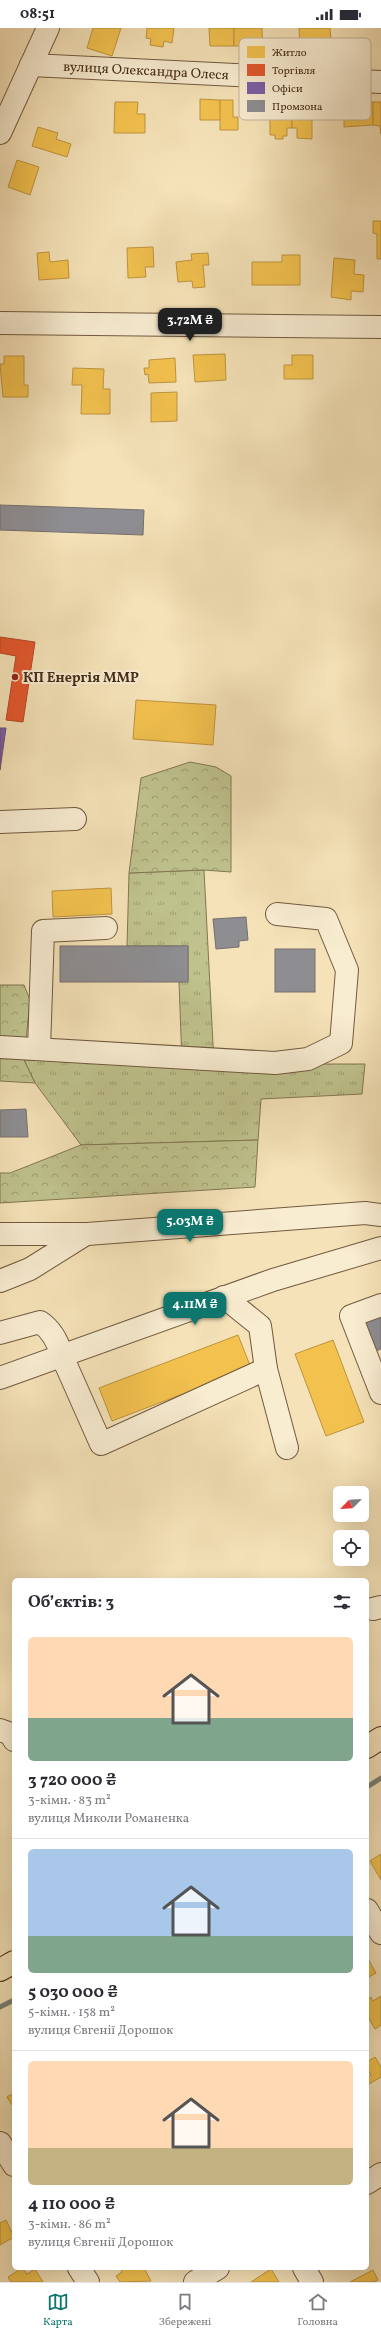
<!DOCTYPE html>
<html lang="uk">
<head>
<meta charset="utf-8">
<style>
	body { margin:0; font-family:Vollkorn,serif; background:#f2f2f3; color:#2b2b33; height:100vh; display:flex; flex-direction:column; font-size:15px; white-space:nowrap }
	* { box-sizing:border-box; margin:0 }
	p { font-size:13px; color:#7c7c81 }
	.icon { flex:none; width:22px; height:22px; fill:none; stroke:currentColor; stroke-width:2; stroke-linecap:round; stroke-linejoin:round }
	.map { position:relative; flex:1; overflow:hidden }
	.details { position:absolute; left:12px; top:1550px; width:357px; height:692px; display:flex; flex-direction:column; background:#fff; border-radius:6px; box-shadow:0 4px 16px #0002 }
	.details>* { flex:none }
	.needle { width:26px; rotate:245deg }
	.buttons { position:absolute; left:333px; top:1458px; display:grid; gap:8px }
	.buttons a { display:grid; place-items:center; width:36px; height:36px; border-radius:6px; background:#fff; box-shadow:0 4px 16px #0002; font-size:20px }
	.price { position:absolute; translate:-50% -34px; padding:0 9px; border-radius:8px; background:#0f766e; color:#fff; font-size:13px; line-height:26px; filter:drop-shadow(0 1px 2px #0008) }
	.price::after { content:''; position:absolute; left:50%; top:24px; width:12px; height:9px; margin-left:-6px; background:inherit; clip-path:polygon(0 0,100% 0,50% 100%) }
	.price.active { background:#222; color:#fff }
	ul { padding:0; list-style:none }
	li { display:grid; align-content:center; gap:8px; height:212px; padding:0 16px }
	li+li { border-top:1px solid #e1e1e2 }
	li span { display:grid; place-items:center; height:124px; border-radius:6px; color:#555 }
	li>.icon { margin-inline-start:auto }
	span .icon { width:72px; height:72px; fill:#fffc; stroke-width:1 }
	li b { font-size:17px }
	h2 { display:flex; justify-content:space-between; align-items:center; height:48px; padding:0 16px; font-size:17px }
	.status { display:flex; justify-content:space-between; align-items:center; height:28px; padding:0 20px; background:#fff; direction:ltr }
	.status svg { height:11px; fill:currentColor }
	.tab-bar { display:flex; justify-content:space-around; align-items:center; height:56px; border-top:1px solid #e1e1e2; background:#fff; font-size:11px; color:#7c7c81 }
	.tab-bar a { display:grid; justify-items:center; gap:2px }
	.tab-bar .active { color:#0f766e }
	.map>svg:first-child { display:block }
	.grass { fill:url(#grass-tufts); stroke:#827752 }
	.forest { fill:url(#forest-crowns); stroke:#827752 }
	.homes { fill:#f2c14e; stroke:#be943e }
	.shops { fill:#e4572e; stroke:#b44a27 }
	.offices { fill:#7b5ea7; stroke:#6b4f7c }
	.industry { fill:#8d8d92; stroke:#77706d }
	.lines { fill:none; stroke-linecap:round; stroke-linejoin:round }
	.stream { stroke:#7b8277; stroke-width:5 }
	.minor-casing { stroke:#715a3f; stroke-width:24 }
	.major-casing { stroke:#452c17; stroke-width:24 }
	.minor { stroke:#f8ecd1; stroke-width:22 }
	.major { stroke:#f5e2b8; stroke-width:22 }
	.poi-dot { fill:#8f2418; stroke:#f8ecd1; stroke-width:1.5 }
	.labels { text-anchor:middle; stroke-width:4; stroke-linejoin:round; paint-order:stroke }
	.street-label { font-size:14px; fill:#452c17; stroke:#f8ecd1 }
	.poi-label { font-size:14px; font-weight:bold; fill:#452c17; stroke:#f8ecd1; text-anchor:start }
	.key { fill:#f8ecd1; stroke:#c2b299; stroke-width:1 }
	.key-label { font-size:11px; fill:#452c17 }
</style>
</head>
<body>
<div class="status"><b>08:51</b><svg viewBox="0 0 49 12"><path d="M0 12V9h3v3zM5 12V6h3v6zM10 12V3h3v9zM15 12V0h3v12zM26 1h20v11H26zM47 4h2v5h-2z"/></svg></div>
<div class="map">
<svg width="381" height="2254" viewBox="0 0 381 2254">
	<defs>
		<pattern id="grass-tufts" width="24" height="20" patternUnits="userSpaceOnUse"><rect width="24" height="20" fill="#bfc28d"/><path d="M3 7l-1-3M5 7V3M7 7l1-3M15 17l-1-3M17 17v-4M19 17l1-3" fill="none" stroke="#9d9e72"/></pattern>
		<pattern id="forest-crowns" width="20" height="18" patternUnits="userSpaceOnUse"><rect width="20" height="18" fill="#bfc28d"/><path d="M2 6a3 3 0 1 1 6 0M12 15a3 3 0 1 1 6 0" fill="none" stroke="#9d9e72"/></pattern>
	</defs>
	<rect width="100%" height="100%" fill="#f5e2b8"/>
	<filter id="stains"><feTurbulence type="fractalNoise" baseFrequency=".005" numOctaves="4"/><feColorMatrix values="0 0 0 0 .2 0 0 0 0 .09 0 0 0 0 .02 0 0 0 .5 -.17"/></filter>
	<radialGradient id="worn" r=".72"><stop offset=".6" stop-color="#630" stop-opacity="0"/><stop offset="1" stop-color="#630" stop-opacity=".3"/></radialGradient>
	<!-- grass -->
	<polygon class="grass" points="204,842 214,1036 365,1036 362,1066 261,1071 258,1112 81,1117 35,1055 24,1032 182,1035 179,954 188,953 188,918 127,918 129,845"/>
	<!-- forest -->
	<g class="forest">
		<polygon points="190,734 216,739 231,748 231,844 204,842 129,845 141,750"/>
		<polygon points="0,957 24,957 30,972 24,1032 35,1055 0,1053"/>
		<polygon points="258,1112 255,1159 0,1175 0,1145 10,1145 81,1117"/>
	</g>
	<!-- homes -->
	<g class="homes">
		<polygon points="93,0 121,0 112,28 87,20"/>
		<polygon points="147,0 174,0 172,15 164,13 163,19 150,17 151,11 146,10"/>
		<polygon points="209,0 234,0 234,18 210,18"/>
		<polygon points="234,0 262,0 263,30 246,31 245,18 234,18"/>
		<polygon points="299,0 330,0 331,10 325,11 325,20 300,22"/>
		<polygon points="200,71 220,72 221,92 200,92"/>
		<polygon points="220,72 233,72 233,89 238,89 238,102 220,102"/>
		<polygon points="115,74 138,74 137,86 145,86 145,105 114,105"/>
		<polygon points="270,74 292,74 292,100 287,100 287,108 283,108 283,111 275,111 275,107 270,107"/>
		<polygon points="292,74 312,74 312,111 297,110 297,100 292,100"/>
		<polygon points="349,74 373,74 373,97 344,99 344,90 349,90"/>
		<polygon points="373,74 381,74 381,106 380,98 373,97"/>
		<polygon points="38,99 58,105 56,111 71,116 67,129 32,118"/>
		<polygon points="17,132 39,139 30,167 8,159"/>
		<polygon points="373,193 381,193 381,231 377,231 377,206 373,205"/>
		<polygon points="153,219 154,239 145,239 146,249 128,250 127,220"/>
		<polygon points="49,224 50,234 68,232 69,250 39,252 37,225"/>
		<polygon points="208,225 209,237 203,237 205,259 193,260 192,253 178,254 176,234 192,232 191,226"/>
		<polygon points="282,227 300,227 300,257 252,257 252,234 282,234"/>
		<polygon points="334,230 355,232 354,246 364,247 363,264 351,263 351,272 331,269"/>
		<polygon points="225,326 226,352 195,354 193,327"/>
		<polygon points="292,327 313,327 313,351 284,351 284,337 292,337"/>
		<polygon points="4,328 24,328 24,357 28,357 28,369 3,369 0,336 4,336"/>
		<polygon points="175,330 176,354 149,355 148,346 145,347 144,340 149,340 149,332"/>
		<polygon points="73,340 104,341 103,361 110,361 110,386 81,386 82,357 72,357"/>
		<polygon points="177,364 177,393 151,394 151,365"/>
		<polygon points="136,672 216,677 213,717 133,711"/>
		<polygon points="111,860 112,886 53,889 52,863"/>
		<polygon points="238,1307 251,1340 112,1393 99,1360"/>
		<polygon points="333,1312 364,1394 326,1408 295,1326"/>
		<polygon points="381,1826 381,1852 370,1833"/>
		<polygon points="367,1929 376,1945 367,1950"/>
		<polygon points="381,1968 381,1997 375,2001 367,1987 367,1972 371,1969 373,1973"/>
		<polygon points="375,2029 381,2039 381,2049 369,2056 367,2050 371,2047 367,2040 367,2034"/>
		<polygon points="14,2065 14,2080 7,2069"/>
		<polygon points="6,2192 14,2209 0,2217 0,2195"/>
		<polygon points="22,2240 27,2246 35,2241 43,2254 11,2254 8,2249"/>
		<polygon points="120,2240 144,2240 151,2253 120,2254 116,2248 122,2244"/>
		<polygon points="271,2241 279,2254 251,2254"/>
		<polygon points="373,2242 378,2252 373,2254 350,2254"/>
	</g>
	<!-- shops -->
	<polygon class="shops" points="0,609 35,614 23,694 6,692 16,628 0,625"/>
	<!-- offices -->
	<polygon class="offices" points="0,700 6,700 0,742"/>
	<!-- industry -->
	<g class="industry">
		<polygon points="0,477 144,482 143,507 0,502"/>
		<polygon points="246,889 248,912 239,913 239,919 216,921 213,891"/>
		<rect x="60" y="918" width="128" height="36"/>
		<rect x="275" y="921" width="40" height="43"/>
		<polygon points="26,1081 28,1109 0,1109 0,1082"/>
		<polygon points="381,1285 381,1321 373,1324 361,1293"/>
	</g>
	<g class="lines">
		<!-- stream -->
		<g class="stream">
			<polyline points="367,1759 381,1750"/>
			<polyline points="0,1979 14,1972"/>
		</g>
		<!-- minor casing -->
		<g class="minor-casing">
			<g id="minor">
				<polyline points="31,37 381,54"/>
				<polyline points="0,105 48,0"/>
				<polyline points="0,295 381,299"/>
				<polyline points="0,794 75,791"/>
				<polyline points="0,1019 275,1035 308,1031 341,1015 347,942 326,891 277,886"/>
				<polyline points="39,1021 43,903 106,900"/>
				<polyline points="0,1206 87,1206 365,1185 381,1187"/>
				<polyline points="0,1253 30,1241 86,1206"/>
				<polyline points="224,1269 260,1298 266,1341 287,1420"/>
				<polyline points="381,1277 351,1288 381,1365"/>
				<path d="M0,1305L40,1294C52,1302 58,1314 62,1328L101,1416L266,1341"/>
				<polyline points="0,1350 273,1252 381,1220"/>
				<polyline points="373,1581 381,1579"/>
				<polyline points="0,1702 11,1706 14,1712"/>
				<polyline points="367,1882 381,1905"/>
				<polyline points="0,2115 14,2137"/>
				<polyline points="367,2155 381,2146"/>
				<polyline points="79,2240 88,2254"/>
				<polyline points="304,2240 312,2254"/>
				<polyline points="195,2254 218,2240"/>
			</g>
		</g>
		<!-- major casing -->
		<g class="major-casing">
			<g id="major">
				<polyline points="367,1719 381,1710"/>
				<polyline points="0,1942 14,1934"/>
			</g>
		</g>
		<!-- minor -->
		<use href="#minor" class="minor"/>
		<!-- major -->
		<use href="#major" class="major"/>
	</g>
	<!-- markers -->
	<circle class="poi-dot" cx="15" cy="649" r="4"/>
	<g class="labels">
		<!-- street labels -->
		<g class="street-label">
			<text transform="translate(146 42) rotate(3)" y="5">вулиця Олександра Олеся</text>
		</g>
		<!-- poi labels -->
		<g class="poi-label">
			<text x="23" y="654">КП Енергія ММР</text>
		</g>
	</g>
	<!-- legend -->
	<rect x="239" y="10" width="132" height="82" rx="6" class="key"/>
	<rect x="247" y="18" width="18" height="12" fill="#f2c14e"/>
	<rect x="247" y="36" width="18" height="12" fill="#e4572e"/>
	<rect x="247" y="54" width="18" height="12" fill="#7b5ea7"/>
	<rect x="247" y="72" width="18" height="12" fill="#8d8d92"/>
	<g class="key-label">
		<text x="272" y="28">Житло</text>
		<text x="272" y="46">Торгівля</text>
		<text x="272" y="64">Офіси</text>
		<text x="272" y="82">Промзона</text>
	</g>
	<rect width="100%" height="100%" filter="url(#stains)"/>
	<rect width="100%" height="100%" fill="url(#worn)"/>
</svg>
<div class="buttons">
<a><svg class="needle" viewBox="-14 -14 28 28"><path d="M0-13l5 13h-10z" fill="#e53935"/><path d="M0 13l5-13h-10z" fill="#7c7c81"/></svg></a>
<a><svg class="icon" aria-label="locate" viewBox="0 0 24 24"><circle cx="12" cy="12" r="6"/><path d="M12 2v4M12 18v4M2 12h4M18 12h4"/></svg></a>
</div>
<b class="price active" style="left:190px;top:314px">3.72M ₴</b>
<b class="price" style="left:190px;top:1215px">5.03M ₴</b>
<b class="price" style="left:195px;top:1298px">4.11M ₴</b>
<section class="details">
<h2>Об’єктів: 3<svg class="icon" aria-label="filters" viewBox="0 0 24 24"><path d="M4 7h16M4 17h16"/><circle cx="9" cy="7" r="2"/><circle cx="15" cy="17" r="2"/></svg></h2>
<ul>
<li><span style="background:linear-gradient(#ffd9b3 65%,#7fa58c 0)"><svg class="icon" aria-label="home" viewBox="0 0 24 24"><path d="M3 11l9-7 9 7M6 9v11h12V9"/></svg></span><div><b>3 720 000 ₴</b><p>3-кімн. · 83 m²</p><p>вулиця Миколи Романенка</p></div></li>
<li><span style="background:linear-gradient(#a9c7e8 70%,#7fa58c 0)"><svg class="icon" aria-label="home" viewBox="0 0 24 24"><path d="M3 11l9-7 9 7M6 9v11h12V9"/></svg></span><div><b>5 030 000 ₴</b><p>5-кімн. · 158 m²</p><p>вулиця Євгенії Дорошок</p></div></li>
<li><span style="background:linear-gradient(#ffd9b3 70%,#c2b280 0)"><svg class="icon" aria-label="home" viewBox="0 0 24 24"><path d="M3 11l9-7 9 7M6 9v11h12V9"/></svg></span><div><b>4 110 000 ₴</b><p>3-кімн. · 86 m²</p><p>вулиця Євгенії Дорошок</p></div></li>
</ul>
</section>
</div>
<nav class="tab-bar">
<a class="active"><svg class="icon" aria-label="map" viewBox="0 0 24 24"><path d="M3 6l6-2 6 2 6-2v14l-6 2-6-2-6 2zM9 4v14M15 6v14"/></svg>Карта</a>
<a><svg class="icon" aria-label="saved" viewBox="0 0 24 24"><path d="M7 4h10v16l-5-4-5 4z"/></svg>Збережені</a>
<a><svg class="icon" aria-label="home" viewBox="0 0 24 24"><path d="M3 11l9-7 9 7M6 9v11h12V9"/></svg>Головна</a>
</nav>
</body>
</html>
